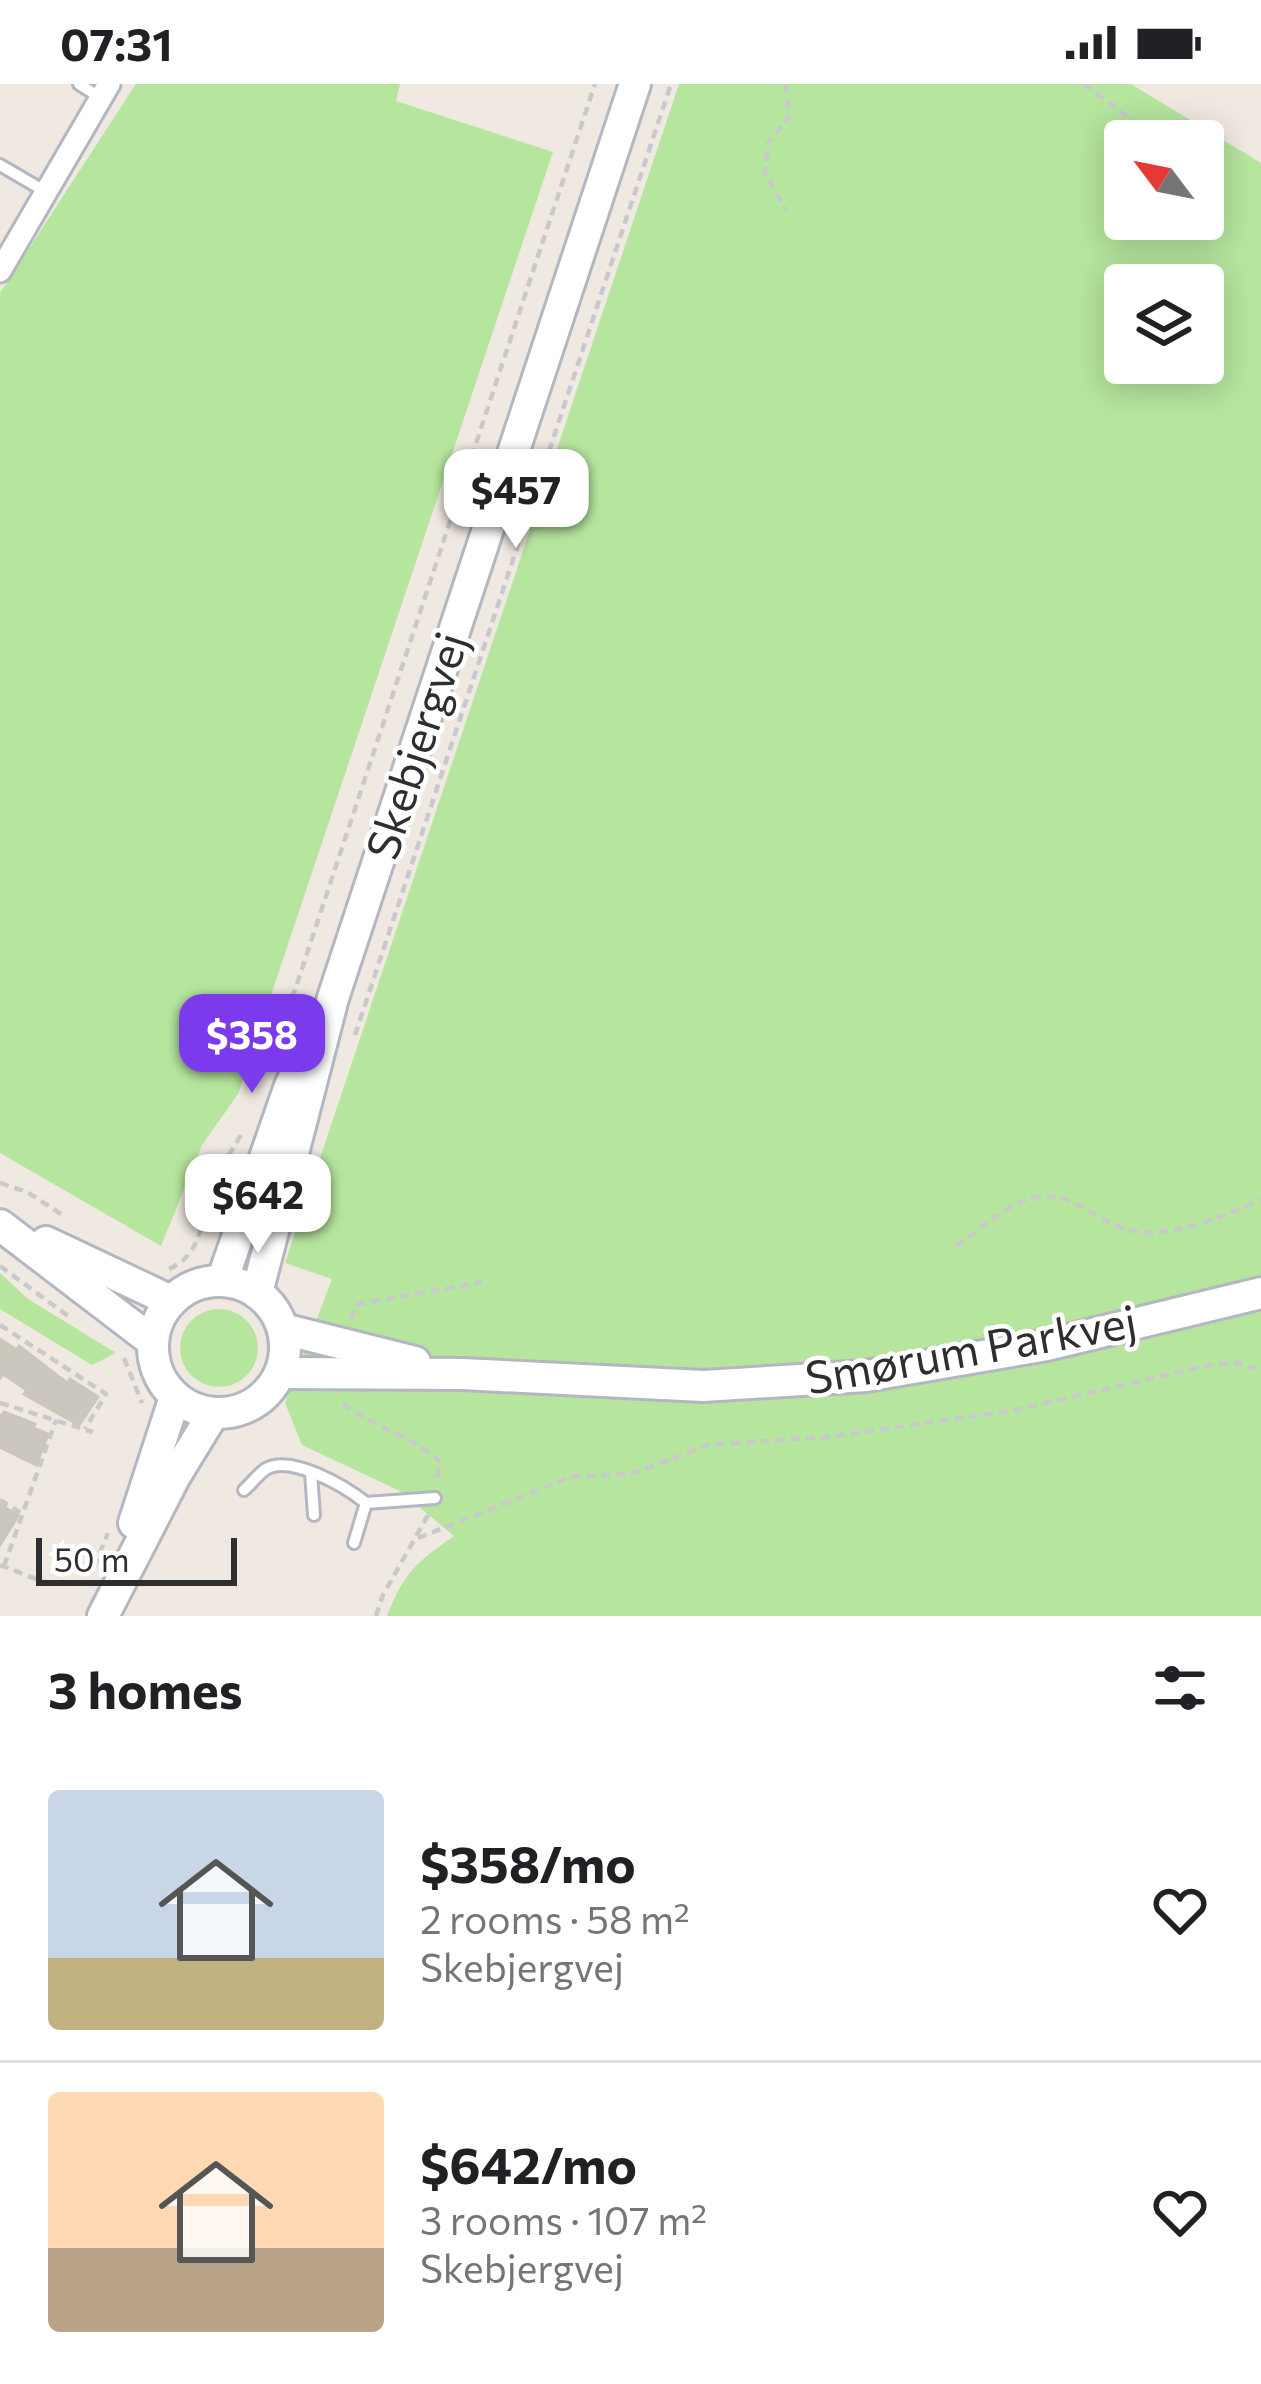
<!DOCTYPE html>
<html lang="en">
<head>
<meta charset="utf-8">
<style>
	body { margin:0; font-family:Commissioner,sans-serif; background:#f2f2f2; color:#202124; height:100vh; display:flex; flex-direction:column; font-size:45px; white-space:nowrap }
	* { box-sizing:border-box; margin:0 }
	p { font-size:39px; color:#757577 }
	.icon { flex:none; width:66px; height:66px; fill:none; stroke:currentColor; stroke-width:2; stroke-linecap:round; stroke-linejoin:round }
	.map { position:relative; height:1532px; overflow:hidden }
	.drawer { display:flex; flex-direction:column; background:#fff; flex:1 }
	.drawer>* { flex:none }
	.needle { width:78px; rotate:302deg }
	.buttons { position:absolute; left:1104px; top:36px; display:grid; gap:24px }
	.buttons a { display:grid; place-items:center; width:120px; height:120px; border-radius:12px; background:#fff; box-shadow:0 6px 30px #0003; font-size:60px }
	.scale { position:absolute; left:36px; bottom:30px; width:201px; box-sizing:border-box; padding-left:12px; border:6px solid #2e2e2e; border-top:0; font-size:33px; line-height:42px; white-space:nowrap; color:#2e2e2e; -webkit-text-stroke:9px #fff; paint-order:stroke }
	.price { position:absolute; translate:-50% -102px; padding:0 27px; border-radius:24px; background:#fff; color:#222; font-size:39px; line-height:78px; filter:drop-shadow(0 3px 6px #0008) }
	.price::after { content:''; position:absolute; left:50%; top:72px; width:36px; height:27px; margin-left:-18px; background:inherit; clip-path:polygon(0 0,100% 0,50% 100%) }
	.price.current { background:#7c3aed; color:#fff }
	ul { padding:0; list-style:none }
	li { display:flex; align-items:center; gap:36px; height:300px; padding:0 48px }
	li+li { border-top:3px solid #e0e0e0 }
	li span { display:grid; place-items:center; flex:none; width:336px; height:240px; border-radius:12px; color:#555 }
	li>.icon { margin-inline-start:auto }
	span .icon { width:144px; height:144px; fill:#fffc; stroke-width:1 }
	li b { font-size:51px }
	h2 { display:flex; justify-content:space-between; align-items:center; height:144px; padding:0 48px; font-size:51px }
	.status { display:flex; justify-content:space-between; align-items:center; height:84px; padding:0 60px; background:#fff; direction:ltr }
	.status svg { height:33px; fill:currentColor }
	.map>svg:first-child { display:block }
	.green { fill:#b6e59e; fill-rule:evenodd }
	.building { fill:#cbc7bf; stroke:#cbc5ba; stroke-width:3 }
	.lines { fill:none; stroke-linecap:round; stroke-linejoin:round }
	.lane-casing { stroke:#b4b7c1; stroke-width:16 }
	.street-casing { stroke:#b4b7c1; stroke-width:27 }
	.secondary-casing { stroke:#b4b7c1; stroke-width:36 }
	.path { stroke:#c9c9c9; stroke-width:4.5; stroke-dasharray:9 6; stroke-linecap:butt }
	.lane { stroke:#fff; stroke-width:10 }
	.street { stroke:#fff; stroke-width:21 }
	.secondary { stroke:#fff; stroke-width:30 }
	.labels { text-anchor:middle; stroke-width:9; stroke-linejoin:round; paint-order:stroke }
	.street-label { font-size:45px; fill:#2e2e2e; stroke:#fff }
</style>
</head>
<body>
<div class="status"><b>07:31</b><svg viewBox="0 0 49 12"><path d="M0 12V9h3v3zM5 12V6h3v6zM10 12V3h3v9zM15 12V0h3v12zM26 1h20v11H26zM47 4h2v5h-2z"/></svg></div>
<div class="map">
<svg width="1261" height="1532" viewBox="0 0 1261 1532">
	<rect width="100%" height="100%" fill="#efe9e1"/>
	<!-- green -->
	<g class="green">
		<polygon points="136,0 400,0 396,17 553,68 238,1010 202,1061 161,1162 0,1069 0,209"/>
		<path d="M679,0H1131L1261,79V1532H387C405,1487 416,1479 454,1452L400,1407L302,1361L285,1319L332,1195L285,1179ZM1125,57H1203V135H1125ZM1125,201H1203V279H1125Z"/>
		<polygon points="0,1189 28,1215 116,1269 92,1281 0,1225"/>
		<circle cx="219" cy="1264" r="39"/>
	</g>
	<!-- building -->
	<g class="building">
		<polygon points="0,1255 17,1266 19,1262 67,1299 70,1295 98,1313 79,1341 24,1310 27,1306 3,1290 0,1294"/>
		<polygon points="4,1328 35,1340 33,1344 48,1350 36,1381 0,1363 0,1333"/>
		<polygon points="0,1420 18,1432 0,1461"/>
	</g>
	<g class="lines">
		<!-- lane casing -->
		<g class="lane-casing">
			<g id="lane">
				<polyline points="79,0 101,14"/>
				<polyline points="0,81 46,108"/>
				<polyline points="311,1389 314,1431"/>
				<path d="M244,1406C251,1400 258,1390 266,1385C291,1370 346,1403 366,1419L435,1414"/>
				<polyline points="354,1459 366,1419"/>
			</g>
		</g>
		<!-- street casing -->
		<g class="street-casing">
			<polyline id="street" points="0,187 109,0"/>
		</g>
		<!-- secondary casing -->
		<g class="secondary-casing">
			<g id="secondary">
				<polyline points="0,1141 152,1257"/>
				<polyline points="46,1158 171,1217"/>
				<circle cx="219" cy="1263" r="66"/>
				<polyline points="222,1197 290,1002 309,963"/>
				<polyline points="257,1209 333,914 635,0"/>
				<polyline points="283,1245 415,1278"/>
				<polyline points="280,1289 462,1290 703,1302 866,1292 1047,1261 1261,1209"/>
				<polyline points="134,1439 175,1313"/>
				<polyline points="103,1532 175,1392 213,1330"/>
			</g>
		</g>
		<!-- path -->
		<g class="path">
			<polyline points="785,0 789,27 787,36 768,59 765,89 786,126"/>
			<polyline points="1084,0 1133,37 1140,57"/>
			<polyline points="1141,135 1141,137"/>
			<polyline points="355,951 671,0"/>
			<polyline points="278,957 595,0"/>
			<polyline points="0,1099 27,1108 64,1132"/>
			<polyline points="206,1127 219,1087 241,1051"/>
			<path d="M956,1162C980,1146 1007,1118 1037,1113C1074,1107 1100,1141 1134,1147C1174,1154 1225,1131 1261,1116"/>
			<polyline points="0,1182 68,1232"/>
			<path d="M169,1185C194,1174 199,1153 206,1127L217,1131"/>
			<polyline points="350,1235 359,1220 482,1198"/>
			<polyline points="0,1241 106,1310 85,1345"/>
			<polyline points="124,1274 142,1319"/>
			<polyline points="0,1319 93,1348"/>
			<path d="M343,1320C375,1344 413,1352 440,1378L437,1397"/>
			<polyline points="0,1416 24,1431"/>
			<polyline points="418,1454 571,1393 631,1390 708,1361 827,1353 1011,1327 1214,1280 1238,1279 1261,1286"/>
			<polyline points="0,1481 44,1498"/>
			<polyline points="4,1482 56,1336"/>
			<polyline points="94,1483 108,1449"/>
			<polyline points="376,1532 383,1511 428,1431"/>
		</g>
		<!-- lane -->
		<use href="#lane" class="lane"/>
		<!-- street -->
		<use href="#street" class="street"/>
		<!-- secondary -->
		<use href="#secondary" class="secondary"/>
	</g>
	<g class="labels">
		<!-- street labels -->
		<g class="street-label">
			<text transform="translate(417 662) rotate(-72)" y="16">Skebjergvej</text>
			<text transform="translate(971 1266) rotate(-10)" y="16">Smørum Parkvej</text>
		</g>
	</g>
</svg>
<div class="buttons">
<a><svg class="needle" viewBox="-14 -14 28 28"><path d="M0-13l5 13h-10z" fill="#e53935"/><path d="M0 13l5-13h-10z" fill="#757577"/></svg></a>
<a><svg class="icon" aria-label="layers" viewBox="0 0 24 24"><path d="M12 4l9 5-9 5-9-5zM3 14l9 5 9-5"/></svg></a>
</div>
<div class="scale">50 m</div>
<b class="price" style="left:516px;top:467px">$457</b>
<b class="price current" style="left:252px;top:1012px">$358</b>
<b class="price" style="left:258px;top:1172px">$642</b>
</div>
<section class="drawer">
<h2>3 homes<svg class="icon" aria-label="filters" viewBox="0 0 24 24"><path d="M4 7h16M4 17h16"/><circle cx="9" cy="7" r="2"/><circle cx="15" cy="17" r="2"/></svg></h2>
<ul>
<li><span style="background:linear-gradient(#c9d6e8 70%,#c2b280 0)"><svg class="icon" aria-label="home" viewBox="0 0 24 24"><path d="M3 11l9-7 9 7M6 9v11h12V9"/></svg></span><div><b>$358/mo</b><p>2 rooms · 58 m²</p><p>Skebjergvej</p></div><svg class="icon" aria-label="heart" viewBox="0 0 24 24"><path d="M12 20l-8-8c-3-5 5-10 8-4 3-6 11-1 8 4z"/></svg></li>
<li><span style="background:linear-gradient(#ffd9b3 65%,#b9a48a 0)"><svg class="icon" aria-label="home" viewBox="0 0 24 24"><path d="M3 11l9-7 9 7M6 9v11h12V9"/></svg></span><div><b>$642/mo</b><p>3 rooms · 107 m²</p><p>Skebjergvej</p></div><svg class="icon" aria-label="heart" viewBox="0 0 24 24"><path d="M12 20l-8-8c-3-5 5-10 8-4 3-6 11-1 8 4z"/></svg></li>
</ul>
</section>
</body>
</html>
